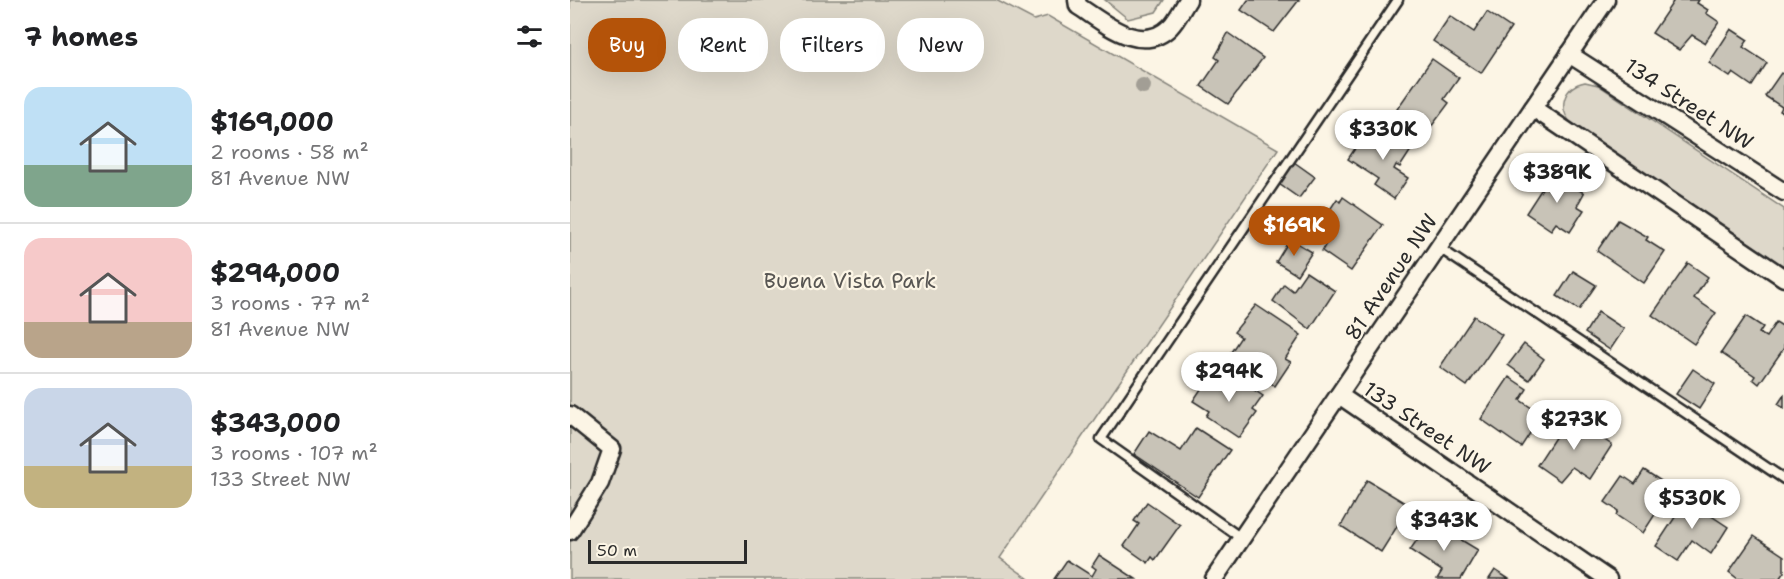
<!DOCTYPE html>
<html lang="en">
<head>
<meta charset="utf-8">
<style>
	body { margin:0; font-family:"Shantell Sans",sans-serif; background:#f2f2f2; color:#202124; height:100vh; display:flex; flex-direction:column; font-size:22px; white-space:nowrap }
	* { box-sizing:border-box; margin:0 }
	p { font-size:20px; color:#757577 }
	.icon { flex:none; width:33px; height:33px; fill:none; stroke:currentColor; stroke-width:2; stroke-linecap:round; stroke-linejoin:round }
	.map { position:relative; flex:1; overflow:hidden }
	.sheet { display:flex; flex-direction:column; background:#fff; width:570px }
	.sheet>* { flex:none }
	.guide { position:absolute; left:18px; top:18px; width:570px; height:54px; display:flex; gap:12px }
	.scale { position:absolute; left:18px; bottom:15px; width:159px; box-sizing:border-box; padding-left:6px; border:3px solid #2b2b2b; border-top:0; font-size:16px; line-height:21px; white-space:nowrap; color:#2b2b2b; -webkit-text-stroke:4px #fcf5e5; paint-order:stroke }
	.price { position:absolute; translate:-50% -51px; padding:0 14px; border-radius:21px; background:#fff; color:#222; font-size:20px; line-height:39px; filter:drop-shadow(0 2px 3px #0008) }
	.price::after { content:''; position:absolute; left:50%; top:36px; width:18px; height:14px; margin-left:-9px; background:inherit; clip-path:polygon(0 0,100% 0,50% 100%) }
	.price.current { background:#b45309; color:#fff }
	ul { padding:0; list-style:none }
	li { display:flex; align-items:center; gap:18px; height:150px; padding:0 24px }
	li+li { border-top:2px solid #e0e0e0 }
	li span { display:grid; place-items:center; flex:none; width:168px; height:120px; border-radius:18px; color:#555 }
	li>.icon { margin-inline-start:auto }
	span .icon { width:72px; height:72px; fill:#fffc; stroke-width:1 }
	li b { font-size:26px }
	h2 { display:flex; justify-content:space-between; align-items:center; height:72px; padding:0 24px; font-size:26px }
	.chip { padding:0 21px; border-radius:24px; background:#fff; box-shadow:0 6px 24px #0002; font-size:21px; line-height:54px }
	.chip.current { background:#b45309; color:#fff }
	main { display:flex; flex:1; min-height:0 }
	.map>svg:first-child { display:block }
	.green { fill:#ded8ca; stroke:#84827a; stroke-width:1.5 }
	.building { fill:#c8c3b7; stroke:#2b2b2b; stroke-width:1.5 }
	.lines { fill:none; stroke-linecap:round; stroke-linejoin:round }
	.lane-casing { stroke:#2b2b2b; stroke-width:13 }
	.street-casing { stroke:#2b2b2b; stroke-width:21 }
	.lane { stroke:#fcf5e5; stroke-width:8 }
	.street { stroke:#fcf5e5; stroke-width:16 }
	.tree { fill:#a29e95 }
	.labels { text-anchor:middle; stroke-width:4.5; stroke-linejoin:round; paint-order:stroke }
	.street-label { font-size:21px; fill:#2b2b2b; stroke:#fcf5e5 }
	.park-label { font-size:21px; fill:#585653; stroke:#fcf5e5 }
</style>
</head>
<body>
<main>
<section class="sheet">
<h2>7 homes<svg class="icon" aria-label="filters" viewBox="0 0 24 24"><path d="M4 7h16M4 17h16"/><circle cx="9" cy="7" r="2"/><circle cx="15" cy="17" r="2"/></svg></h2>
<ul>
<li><span style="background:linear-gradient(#bfe0f5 65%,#7fa58c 0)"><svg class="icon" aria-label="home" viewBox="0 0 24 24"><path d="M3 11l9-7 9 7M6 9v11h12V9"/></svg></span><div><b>$169,000</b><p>2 rooms · 58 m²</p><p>81 Avenue NW</p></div></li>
<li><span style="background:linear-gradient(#f6c9c9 70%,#b9a48a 0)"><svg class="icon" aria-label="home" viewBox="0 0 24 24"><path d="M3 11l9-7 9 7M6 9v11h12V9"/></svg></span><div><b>$294,000</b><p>3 rooms · 77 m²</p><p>81 Avenue NW</p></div></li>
<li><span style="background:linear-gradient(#c9d6e8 65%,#c2b280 0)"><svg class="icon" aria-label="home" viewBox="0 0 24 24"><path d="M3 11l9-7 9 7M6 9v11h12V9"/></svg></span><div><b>$343,000</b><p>3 rooms · 107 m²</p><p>133 Street NW</p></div></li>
</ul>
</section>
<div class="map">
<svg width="1214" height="579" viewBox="0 0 1214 579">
	<rect width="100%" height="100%" fill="#fcf5e5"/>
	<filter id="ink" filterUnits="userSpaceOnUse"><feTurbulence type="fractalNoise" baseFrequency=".0167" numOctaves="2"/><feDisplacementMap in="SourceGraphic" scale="12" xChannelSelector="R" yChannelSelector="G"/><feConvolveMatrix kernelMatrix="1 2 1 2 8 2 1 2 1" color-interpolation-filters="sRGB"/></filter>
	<g filter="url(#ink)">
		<!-- green -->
		<g class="green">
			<polygon points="0,0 426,0 464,20 478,16 708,149 430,558 459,579 0,579"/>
			<polygon points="535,0 594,0 586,12 558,19"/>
			<path d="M1015,82L1028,85L1214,209V266L1002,124C987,109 993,86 1015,82Z"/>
		</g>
		<!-- building -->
		<g class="building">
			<polygon points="678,0 729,0 704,32 671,10"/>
			<polygon points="1100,0 1129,0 1127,3 1138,10 1136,13 1149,22 1135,43 1122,35 1109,50 1082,33 1103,2"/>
			<polygon points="917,12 941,28 911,73 863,41 880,16 904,32"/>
			<polygon points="1161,29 1178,40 1173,47 1197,63 1182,86 1163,73 1160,77 1139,63"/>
			<polygon points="658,33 693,58 658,104 631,86 649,60 645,57"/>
			<polygon points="862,59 889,78 874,99 879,103 858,131 827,109"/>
			<polygon points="1211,73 1214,75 1214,113 1210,111 1212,107 1195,96"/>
			<polygon points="817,130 843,147 830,167 826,165 824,169 838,178 824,199 804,185 808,179 778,159 794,135 807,144"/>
			<polygon points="724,162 745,177 729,198 709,184"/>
			<polygon points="982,173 1014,193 1007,206 1014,210 1000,232 986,223 981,230 956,213"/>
			<polygon points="773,197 813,225 781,271 752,251 766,226 755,217 767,199 770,202"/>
			<polygon points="1048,220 1078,237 1076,240 1095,252 1074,283 1027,251"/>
			<polygon points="720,239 742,252 727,275 706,262"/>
			<polygon points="1118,263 1138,277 1124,298 1146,313 1124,344 1082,315"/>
			<polygon points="1003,271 1026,285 1009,310 987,296"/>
			<polygon points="736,272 765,291 740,329 703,301 714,284 723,291"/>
			<polygon points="686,305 731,335 715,359 721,362 705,386 659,355 671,337 664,332"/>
			<polygon points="1028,312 1054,329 1040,350 1015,333"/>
			<polygon points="904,316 932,335 897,386 870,367"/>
			<polygon points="1176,316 1193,327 1189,333 1196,337 1206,322 1214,327 1214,348 1189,384 1183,379 1185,376 1151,353"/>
			<polygon points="954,344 974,359 959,380 938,365"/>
			<polygon points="1123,369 1145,384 1129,409 1106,394"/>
			<polygon points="656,371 693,396 683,410 687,413 669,438 636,416 639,411 623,401 639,377 648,383"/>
			<polygon points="939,377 957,389 950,400 972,415 951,447 911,419"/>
			<polygon points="1214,395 1214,408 1208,404"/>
			<polygon points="999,416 1042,445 1020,479 1002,467 990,481 967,465"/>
			<polygon points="626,428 660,450 628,497 564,454 579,431 611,451"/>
			<polygon points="1074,470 1102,488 1073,533 1046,515 1048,511 1035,502 1053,476 1065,484"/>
			<polygon points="797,480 840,506 811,552 771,526"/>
			<polygon points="1127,498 1139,505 1137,513 1158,527 1141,554 1122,540 1108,561 1086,546 1117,499 1123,503"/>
			<polygon points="577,502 610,525 585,560 582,557 578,563 554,546 569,524 564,521"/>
			<polygon points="860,521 908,550 891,579 867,579 872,571 840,550"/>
			<polygon points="1184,536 1214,556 1214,572 1209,579 1168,579 1159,572"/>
			<polygon points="529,555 566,579 484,579 497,560 522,576 526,569 522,566"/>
			<polygon points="925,570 939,579 919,579"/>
		</g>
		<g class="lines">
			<!-- lane casing -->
			<g class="lane-casing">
				<g id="lane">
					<polyline points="868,247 1214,479"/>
					<polyline points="671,538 531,439 828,0"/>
				</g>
			</g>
			<!-- street casing -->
			<g class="street-casing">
				<g id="street">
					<path d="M507,0L508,6C533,22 571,56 600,27C607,20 612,9 618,0"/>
					<polyline points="999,54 1214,192"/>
					<polyline points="963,108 1214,278"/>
					<polyline points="769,395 1038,579"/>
					<polyline points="0,415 42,449 30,483 0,531"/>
					<polyline points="644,579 1036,0"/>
				</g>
			</g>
			<!-- lane -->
			<use href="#lane" class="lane"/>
			<!-- street -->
			<use href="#street" class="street"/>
		</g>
		<!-- trees -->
		<circle class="tree" cx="573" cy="86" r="8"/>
	</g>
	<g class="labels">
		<!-- street labels -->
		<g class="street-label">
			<text transform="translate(1119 104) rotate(33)" y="7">134 Street NW</text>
			<text transform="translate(821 277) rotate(-56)" y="7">81 Avenue NW</text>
			<text transform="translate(857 428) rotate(34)" y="7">133 Street NW</text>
		</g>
		<!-- park labels -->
		<g class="park-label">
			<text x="280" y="288">Buena Vista Park</text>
		</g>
	</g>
</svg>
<div class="scale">50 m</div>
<b class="price" style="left:813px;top:161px">$330K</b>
<b class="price" style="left:987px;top:204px">$389K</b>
<b class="price current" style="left:724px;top:257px">$169K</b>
<b class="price" style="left:659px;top:403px">$294K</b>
<b class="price" style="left:1004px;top:451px">$273K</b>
<b class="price" style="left:1122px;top:530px">$530K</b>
<b class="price" style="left:874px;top:552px">$343K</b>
<div class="guide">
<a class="chip current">Buy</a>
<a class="chip">Rent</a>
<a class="chip">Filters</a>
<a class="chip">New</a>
</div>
</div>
</main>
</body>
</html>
